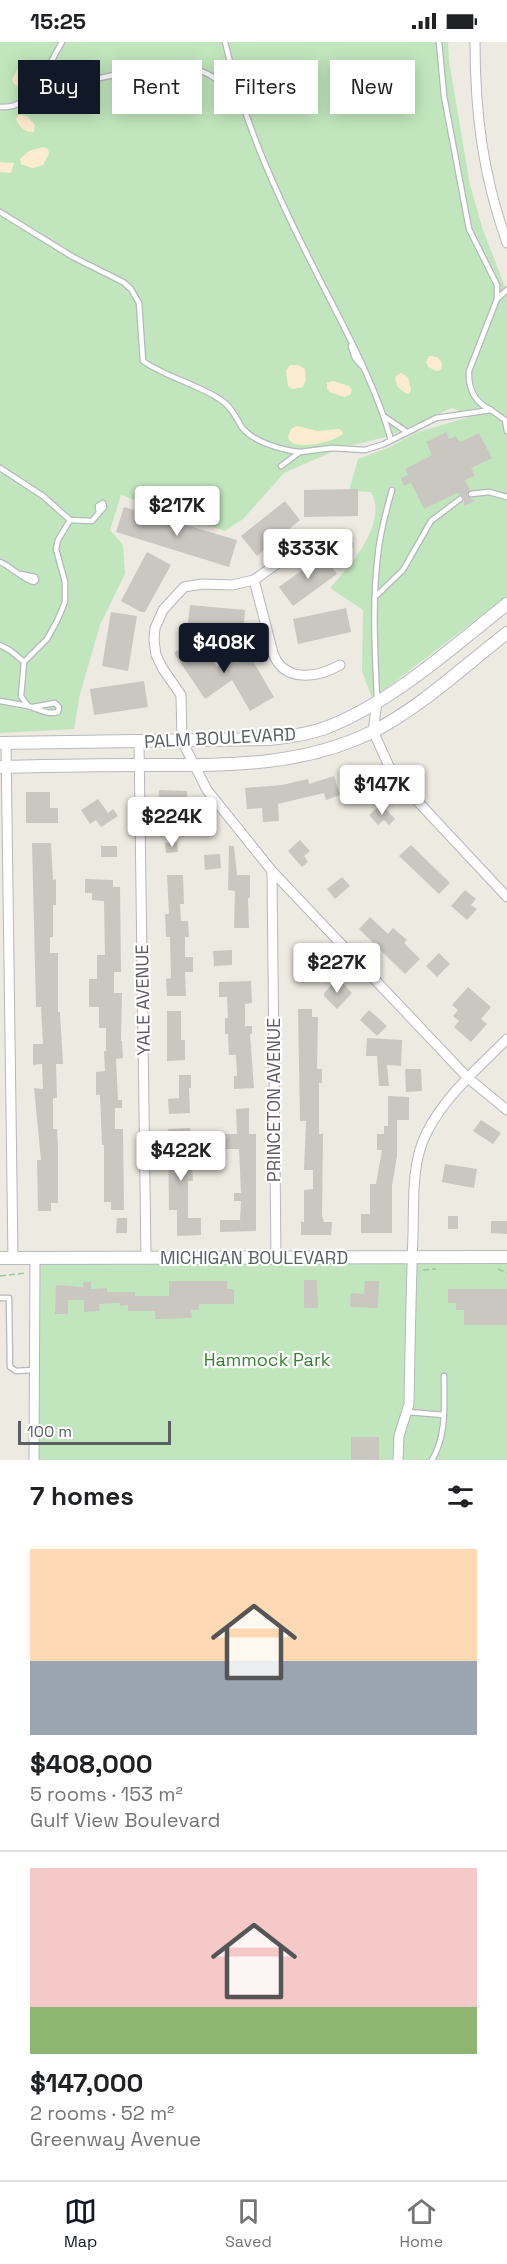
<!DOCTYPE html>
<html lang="en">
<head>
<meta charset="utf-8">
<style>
	body { margin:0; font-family:"Space Grotesk",sans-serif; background:#f6f6f6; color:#202124; height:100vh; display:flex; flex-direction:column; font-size:22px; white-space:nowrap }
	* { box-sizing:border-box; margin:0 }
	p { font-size:20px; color:#757577 }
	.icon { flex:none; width:33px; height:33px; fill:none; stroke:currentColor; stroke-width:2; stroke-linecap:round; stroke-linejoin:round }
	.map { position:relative; height:1418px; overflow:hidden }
	.panel { display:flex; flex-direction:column; background:#fff; flex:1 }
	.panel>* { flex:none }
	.top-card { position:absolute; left:18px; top:18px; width:471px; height:54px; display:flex; gap:12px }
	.scale { position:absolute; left:18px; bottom:15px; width:153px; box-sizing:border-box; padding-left:6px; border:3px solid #5a5f63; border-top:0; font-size:16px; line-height:21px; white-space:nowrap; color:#5a5f63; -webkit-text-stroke:4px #fff; paint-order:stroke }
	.price { position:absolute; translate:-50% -51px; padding:0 14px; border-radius:6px; background:#fff; color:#222; font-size:20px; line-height:39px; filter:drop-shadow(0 2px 3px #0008) }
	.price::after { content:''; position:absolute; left:50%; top:36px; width:18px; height:14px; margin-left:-9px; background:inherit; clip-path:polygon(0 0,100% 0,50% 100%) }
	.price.active { background:#111827; color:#fff }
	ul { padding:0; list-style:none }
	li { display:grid; align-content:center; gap:12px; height:318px; padding:0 30px }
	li+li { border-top:2px solid #e0e0e0 }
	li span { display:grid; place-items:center; height:186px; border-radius:0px; color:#555 }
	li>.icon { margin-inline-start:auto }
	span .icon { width:108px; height:108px; fill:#fffc; stroke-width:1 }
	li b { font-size:26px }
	h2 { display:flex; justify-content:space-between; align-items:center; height:72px; padding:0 30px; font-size:26px }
	.pill { padding:0 21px; border-radius:0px; background:#fff; box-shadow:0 3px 15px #0003; font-size:21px; line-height:54px }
	.pill.active { background:#111827; color:#fff }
	.status { display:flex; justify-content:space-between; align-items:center; height:42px; padding:0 30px; background:#fff; direction:ltr }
	.status svg { height:16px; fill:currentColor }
	.tab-bar { display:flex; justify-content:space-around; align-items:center; height:84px; border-top:2px solid #e0e0e0; background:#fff; font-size:16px; color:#757577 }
	.tab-bar a { display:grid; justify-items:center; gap:3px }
	.tab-bar .active { color:#111827 }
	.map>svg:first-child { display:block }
	.green { fill:#c1e6bd }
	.sand { fill:#fbeccf }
	.building { fill:#cac7c1 }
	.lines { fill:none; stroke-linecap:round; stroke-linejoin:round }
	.lane-casing { stroke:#b4b8bd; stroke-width:7 }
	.street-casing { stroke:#b4b8bd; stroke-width:11 }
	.secondary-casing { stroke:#b5babf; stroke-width:14 }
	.path { stroke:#97c9a0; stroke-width:1.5; stroke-dasharray:6 3; stroke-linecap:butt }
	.lane { stroke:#fff; stroke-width:4.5 }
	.street { stroke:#fff; stroke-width:9 }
	.secondary { stroke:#fff; stroke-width:12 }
	.labels { text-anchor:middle; stroke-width:4.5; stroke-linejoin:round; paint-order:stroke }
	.street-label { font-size:18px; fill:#5a5f63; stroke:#fff }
	.park-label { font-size:18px; fill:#358331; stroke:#fff }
</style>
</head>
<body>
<div class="status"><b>15:25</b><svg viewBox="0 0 49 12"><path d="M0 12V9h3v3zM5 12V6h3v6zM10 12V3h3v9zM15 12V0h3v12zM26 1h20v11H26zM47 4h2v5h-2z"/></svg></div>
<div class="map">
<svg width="507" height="1418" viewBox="0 0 507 1418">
	<rect width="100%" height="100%" fill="#edeae1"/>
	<!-- green -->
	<g class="green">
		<path d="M0,0H448L449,19L470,143L483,188L507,250V554L376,654L373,653L372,656L362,629L363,568L330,546C349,525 389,481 371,450L349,449L358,417L390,405L415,391L466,376L469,373L452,366L390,394L341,406L284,431L243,477L225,489L121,453L110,488L123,503L125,532L100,583L80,652L74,687L0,691Z"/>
		<polygon points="35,1216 507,1219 507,1418 32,1418"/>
	</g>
	<!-- sand -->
	<g class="sand">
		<polygon points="26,21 30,22 30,27 23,44 20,45 14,42 12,37 19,25"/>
		<path d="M18,73L27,74L35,83L34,90C26,91 19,85 16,77Z"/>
		<polygon points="43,105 48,107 49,112 43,123 32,126 21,122 20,117 29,109"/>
		<polygon points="0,120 14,121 11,131 0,130"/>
		<path d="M429,314C437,313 445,319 441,328L437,329L428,325L426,320Z"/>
		<polygon points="290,323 298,323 305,327 306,337 303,345 292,347 288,344 286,329"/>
		<polygon points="401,331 408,335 411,348 409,352 405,351 397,344 395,335"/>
		<polygon points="333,339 349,344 352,348 350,353 344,355 329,350 327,346 327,341"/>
		<path d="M297,384L317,389L340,387L343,391C338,399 304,406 295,402C290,400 290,399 288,395L291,387Z"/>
	</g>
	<!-- building -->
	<g class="building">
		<polygon points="446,390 449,397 456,394 460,400 479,391 492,416 471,426 475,434 465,438 470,448 467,454 475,459 464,464 464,455 457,451 424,467 411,441 404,444 401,436 408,433 405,427 432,413 426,400"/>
		<polygon points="358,447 358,474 304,475 304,448"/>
		<polygon points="285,459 300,478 257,514 241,494"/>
		<polygon points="124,465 237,498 229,525 116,490"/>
		<polygon points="147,510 171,523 145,570 141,570 121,559"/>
		<polygon points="323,513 337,532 293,564 279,545"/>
		<polygon points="190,563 245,568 243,595 187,590"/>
		<polygon points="346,566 351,590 298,602 293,577"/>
		<polygon points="111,570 137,574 128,629 102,624"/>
		<polygon points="196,595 217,625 246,607 274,655 250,669 232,638 205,657 174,611"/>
		<polygon points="144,639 148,665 94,673 90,647"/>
		<polygon points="364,730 379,747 369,756 359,744 354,749 349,743"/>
		<polygon points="334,734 340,753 326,758 324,751 278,762 279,779 263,780 262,766 247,767 245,746 282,743 308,737 309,742"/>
		<polygon points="159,748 187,749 187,763 159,763"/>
		<polygon points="26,750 50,750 50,766 58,766 58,781 26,781"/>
		<polygon points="98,757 108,771 113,767 118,774 101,785 96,778 90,782 81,768"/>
		<polygon points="381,762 395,777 389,783 384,778 378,783 369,773"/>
		<polygon points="198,769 204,789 183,795 177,776"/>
		<polygon points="300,798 310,809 304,814 308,820 302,825 288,809"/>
		<polygon points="177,800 178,810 166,811 165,801"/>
		<polygon points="32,801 51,801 53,838 56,837 56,863 53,863 53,895 50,895 50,911 58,911 58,970 60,970 63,1022 56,1022 57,1056 53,1056 53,1087 57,1087 58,1103 58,1161 51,1161 51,1169 38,1169 37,1118 41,1118 34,1046 43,1047 42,1022 33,1023 33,1002 43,1002 41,965 36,965"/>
		<polygon points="411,803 450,841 439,852 399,814"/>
		<rect x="101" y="804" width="16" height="11"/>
		<polygon points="229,804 234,804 237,833 250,833 250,856 248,856 249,886 234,886 235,849 228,848"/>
		<polygon points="220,812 221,826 205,828 204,813"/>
		<polygon points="167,833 183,833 184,862 180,862 181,879 188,879 189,895 185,895 185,915 193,915 193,930 185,930 186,954 167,954 166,937 171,936 170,895 166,895 165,872 169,872"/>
		<polygon points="342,835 350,844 335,857 327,847"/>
		<polygon points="85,837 113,838 113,845 120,845 121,930 114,930 114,951 122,951 121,999 122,999 123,1016 116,1017 118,1058 122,1058 122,1066 115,1066 115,1087 123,1087 124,1168 111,1168 111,1160 104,1160 104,1103 102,1103 100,1053 96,1053 96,1030 105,1029 104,1009 106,1009 106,986 99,986 99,965 89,965 89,937 97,937 97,913 105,913 104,859 92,858 92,851 85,851"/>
		<polygon points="465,848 476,857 471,863 477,867 467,878 451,864"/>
		<polygon points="370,875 388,892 393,886 407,898 404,901 420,917 405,932 359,887"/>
		<polygon points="297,902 306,902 306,910 315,910 315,925 297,925"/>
		<polygon points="232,908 232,923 214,924 213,909"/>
		<polygon points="439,911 450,922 437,935 426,924"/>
		<polygon points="338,936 352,951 337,967 324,954 324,951"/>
		<polygon points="251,939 252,961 245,962 245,984 252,984 252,992 250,992 254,1046 234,1047 234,1034 237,1034 236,1013 229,1013 228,992 225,992 225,976 228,976 227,955 219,955 219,940"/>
		<polygon points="468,945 491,965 481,977 487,982 471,1000 454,985 459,979 453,974 458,968 452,963"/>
		<polygon points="298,967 312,967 312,975 318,975 317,1027 322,1027 322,1041 319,1041 319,1092 323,1092 322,1174 324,1180 332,1180 331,1193 301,1193 301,1180 304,1180 304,1148 313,1147 313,1128 304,1128 306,1079 300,1079"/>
		<polygon points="369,968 387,984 377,994 360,978"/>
		<polygon points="167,969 181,969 181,998 185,998 185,1018 167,1019"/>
		<polygon points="367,996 402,998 401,1024 387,1023 389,1044 379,1044 377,1014 366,1014"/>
		<polygon points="405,1027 421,1027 422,1049 406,1050"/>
		<polygon points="179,1033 191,1033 191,1046 189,1046 190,1071 169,1072 168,1057 179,1056"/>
		<polygon points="388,1054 409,1055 409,1078 397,1078 397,1114 392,1144 392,1191 361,1191 361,1172 370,1172 370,1142 376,1142 382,1108 377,1108 377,1092 384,1092 384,1084 388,1084"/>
		<polygon points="249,1066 249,1092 256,1092 256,1189 220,1190 220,1178 240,1178 241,1159 234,1159 234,1151 241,1151 239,1107 224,1107 224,1092 237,1092 236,1067"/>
		<polygon points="481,1078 501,1091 493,1102 473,1089"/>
		<polygon points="190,1086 190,1102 184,1102 185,1123 192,1123 193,1139 188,1139 188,1176 201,1176 201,1193 177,1194 177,1168 169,1168 168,1087"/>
		<polygon points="445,1122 477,1127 474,1146 442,1140"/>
		<rect x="448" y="1174" width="10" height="13"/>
		<polygon points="117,1176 127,1176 127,1191 116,1191"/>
		<polygon points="491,1179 507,1179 507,1192 491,1191"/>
		<polygon points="304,1238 317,1238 318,1266 304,1266"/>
		<polygon points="169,1239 227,1239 227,1247 234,1247 234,1262 199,1262 199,1268 191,1268 192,1276 155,1277 155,1269 128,1269 128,1263 120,1264 120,1261 99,1262 100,1269 84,1270 84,1258 68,1258 68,1272 55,1272 56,1243 83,1245 83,1240 91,1240 91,1247 107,1246 107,1250 135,1250 135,1254 169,1254"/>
		<polygon points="365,1239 379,1239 378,1266 350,1265 351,1251 364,1252"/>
		<polygon points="448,1247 507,1247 507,1283 464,1283 464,1268 456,1268 456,1261 448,1261"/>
		<rect x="351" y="1395" width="28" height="23"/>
	</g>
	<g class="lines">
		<!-- lane casing -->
		<g class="lane-casing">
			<g id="lane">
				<path d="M225,0C243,79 278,156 315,228C343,284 374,338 391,398"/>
				<polyline points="439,0 444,54 469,187 497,243 497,257"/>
				<polyline points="36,47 62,0"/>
				<path d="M0,65C27,66 25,50 44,45C55,42 66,43 76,41C110,35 170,16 203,30C217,35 232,51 242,61"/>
				<path d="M0,170L73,215L123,240L131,247L139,261L143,319C166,335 194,341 218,356C230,363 235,373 241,384C252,400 282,408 300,410"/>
				<polyline points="351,304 355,316 361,323"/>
				<polyline points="491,368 505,378 507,389"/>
				<polyline points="385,375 407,390"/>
				<path d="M281,424L300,410L332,406L365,408L384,402L436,376L491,368C474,360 468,347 469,329L497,257L507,248"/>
				<polyline points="0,426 43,454 70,478 92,479 104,465 103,461 98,464 99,471"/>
				<polyline points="471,452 489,450 507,455"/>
				<path d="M0,520C12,525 22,537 34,540L36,538L35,535L20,532"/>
				<polyline points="375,555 403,528 431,479 460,457"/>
				<polyline points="0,603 11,609 24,620"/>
				<path d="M377,657C375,609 372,560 378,512C380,491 386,469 392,448"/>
				<polyline points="0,659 28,664 21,654 24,620 47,597 57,579 65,560 65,540 56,507 58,498 70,478"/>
				<path d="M28,664C38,667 48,673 58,670L59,665L55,661L33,665"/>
				<polyline points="0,1256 9,1256 10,1325 16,1329 33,1328"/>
				<polyline points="408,1370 444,1373"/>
				<path d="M432,1418C447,1393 444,1362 444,1334"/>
			</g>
		</g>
		<!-- street casing -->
		<g class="street-casing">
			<g id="street">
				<path d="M475,0C475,71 483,134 507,201"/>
				<polyline points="348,503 319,502 299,506 254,538 232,543 202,542 184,545 163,568 155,586 154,598 156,613 163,627 181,653 182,699 207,748 272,829 468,1036 507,1068"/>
				<path d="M254,538L273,611C284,641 317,636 340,623"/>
				<polyline points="377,660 373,689 393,733 507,855"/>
				<polyline points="139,700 146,1216"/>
				<polyline points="6,701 13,1216"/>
				<polyline points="272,829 276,1216"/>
				<polyline points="34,1418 35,1216"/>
				<path d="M398,1418L399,1394L409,1362C410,1305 411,1249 413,1193C414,1160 411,1120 427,1090C445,1054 479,1025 507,997"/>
			</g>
		</g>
		<!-- secondary casing -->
		<g class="secondary-casing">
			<g id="secondary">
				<path d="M0,701L269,697C289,695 309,692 328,685C395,658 451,606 507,562"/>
				<path d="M0,725C47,724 94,723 141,723C220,723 299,726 372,690C420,666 464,624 507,591"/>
				<polyline points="0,1216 507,1215"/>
			</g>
		</g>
		<!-- path -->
		<g class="path">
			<polyline points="498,1227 507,1231"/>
			<polyline points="423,1228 436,1227"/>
			<polyline points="0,1234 26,1231"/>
		</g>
		<!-- lane -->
		<use href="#lane" class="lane"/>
		<!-- street -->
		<use href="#street" class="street"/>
		<!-- secondary -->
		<use href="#secondary" class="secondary"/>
	</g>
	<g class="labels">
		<!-- street labels -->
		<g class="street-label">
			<text transform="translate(220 696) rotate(-3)" y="6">PALM BOULEVARD</text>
			<text transform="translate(143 958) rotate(-91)" y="6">YALE AVENUE</text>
			<text transform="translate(274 1058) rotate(-90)" y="6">PRINCETON AVENUE</text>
			<text x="254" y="1222">MICHIGAN BOULEVARD</text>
		</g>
		<!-- park labels -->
		<g class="park-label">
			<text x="267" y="1324">Hammock Park</text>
		</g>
	</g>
</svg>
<div class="scale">100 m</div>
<b class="price" style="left:177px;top:495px">$217K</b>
<b class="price" style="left:308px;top:538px">$333K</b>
<b class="price active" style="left:224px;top:632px">$408K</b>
<b class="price" style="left:382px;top:774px">$147K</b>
<b class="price" style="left:172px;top:806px">$224K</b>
<b class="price" style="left:337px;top:952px">$227K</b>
<b class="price" style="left:181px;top:1140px">$422K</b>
<div class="top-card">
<a class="pill active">Buy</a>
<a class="pill">Rent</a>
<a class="pill">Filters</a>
<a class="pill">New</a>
</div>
</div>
<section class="panel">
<h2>7 homes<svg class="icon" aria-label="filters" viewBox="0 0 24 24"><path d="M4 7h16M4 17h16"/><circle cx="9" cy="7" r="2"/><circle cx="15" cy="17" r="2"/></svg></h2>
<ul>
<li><span style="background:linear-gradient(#ffd9b3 60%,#9aa5b1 0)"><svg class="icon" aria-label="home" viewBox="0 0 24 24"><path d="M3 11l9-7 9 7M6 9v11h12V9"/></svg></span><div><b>$408,000</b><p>5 rooms · 153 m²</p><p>Gulf View Boulevard</p></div></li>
<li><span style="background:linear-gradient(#f6c9c9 75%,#8fb573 0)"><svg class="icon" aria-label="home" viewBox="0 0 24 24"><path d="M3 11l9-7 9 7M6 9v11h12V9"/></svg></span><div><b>$147,000</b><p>2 rooms · 52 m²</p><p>Greenway Avenue</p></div></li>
</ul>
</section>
<nav class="tab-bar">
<a class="active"><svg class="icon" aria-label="map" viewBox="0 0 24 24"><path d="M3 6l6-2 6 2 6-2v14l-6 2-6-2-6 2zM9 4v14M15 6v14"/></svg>Map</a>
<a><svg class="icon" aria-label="saved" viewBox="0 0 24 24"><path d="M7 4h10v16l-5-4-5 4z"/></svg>Saved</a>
<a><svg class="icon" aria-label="home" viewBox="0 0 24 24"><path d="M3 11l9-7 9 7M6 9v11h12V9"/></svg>Home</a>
</nav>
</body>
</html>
